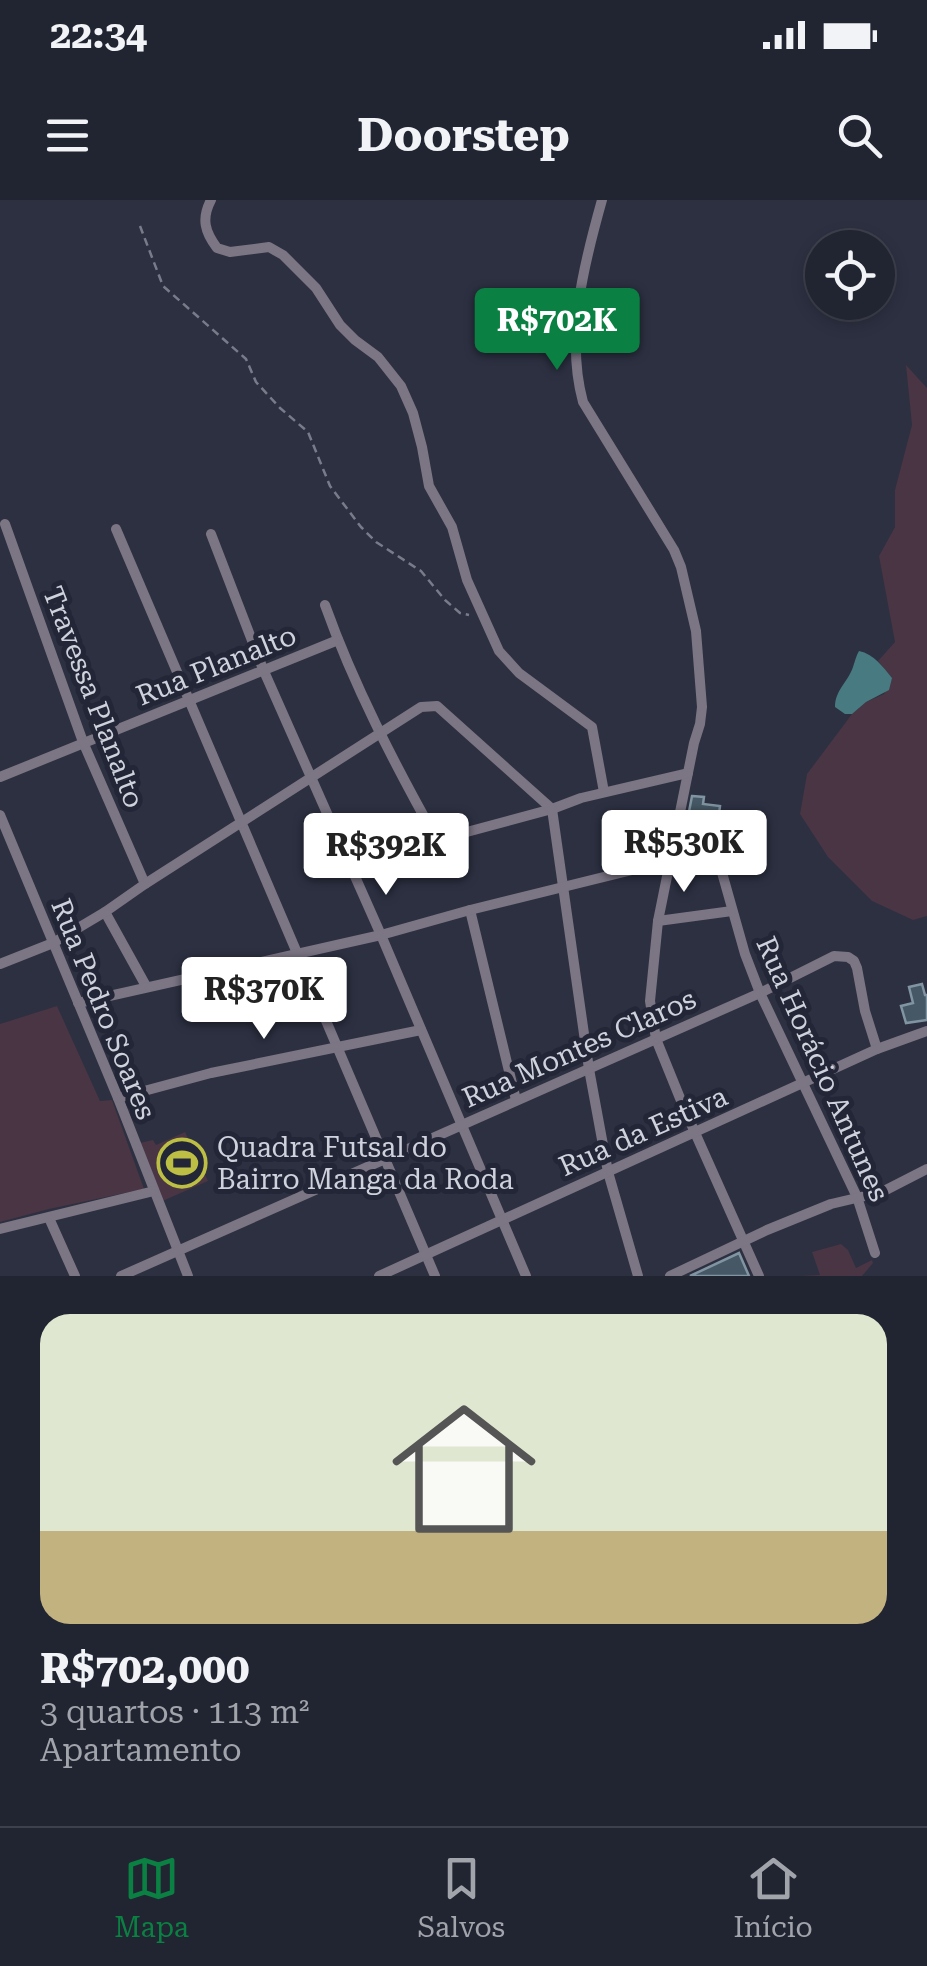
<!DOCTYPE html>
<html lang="pt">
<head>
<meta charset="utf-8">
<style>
	body { margin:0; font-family:"Roboto Serif",serif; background:#292c39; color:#f1f3f6; height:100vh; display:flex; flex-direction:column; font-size:38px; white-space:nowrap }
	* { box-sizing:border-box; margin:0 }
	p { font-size:32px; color:#a2a4ab }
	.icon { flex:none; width:55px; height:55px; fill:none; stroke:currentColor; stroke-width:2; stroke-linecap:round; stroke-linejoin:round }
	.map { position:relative; height:1076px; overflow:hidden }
	.side { display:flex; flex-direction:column; background:#212431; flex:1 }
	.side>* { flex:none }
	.tools { position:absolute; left:805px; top:30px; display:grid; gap:20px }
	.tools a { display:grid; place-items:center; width:90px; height:90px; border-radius:50%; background:#212431; box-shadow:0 5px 15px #0003,0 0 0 2px #3e414d; font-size:50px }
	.price { position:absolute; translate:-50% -85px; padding:0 22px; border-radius:10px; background:#fff; color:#222; font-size:32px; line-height:65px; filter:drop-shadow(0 2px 5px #0008) }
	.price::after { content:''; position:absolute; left:50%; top:60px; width:30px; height:22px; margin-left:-15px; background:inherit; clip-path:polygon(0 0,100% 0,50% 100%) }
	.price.selected { background:#0b8043; color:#fff }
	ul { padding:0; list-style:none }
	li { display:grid; align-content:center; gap:20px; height:530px; padding:0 40px }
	li span { display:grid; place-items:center; height:310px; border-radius:30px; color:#555 }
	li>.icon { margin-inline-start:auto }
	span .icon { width:180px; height:180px; fill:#fffc; stroke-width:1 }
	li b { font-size:42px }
	.status { display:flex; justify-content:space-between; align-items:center; height:70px; padding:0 50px; background:#212431; direction:ltr }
	.status svg { height:28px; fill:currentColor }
	header { display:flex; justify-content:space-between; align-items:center; height:130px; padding:0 40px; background:#212431; font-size:45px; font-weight:700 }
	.tab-bar { display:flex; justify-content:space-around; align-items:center; height:140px; border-top:2px solid #3e414d; background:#212431; font-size:28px; color:#a2a4ab }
	.tab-bar a { display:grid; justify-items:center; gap:5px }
	.tab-bar .selected { color:#0b8043 }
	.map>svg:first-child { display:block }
	.green { fill:#493544 }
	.water { fill:#487a82 }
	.building { fill:#465865; stroke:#8194a2; stroke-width:2.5 }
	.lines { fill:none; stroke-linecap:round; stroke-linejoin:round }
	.path { stroke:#787c8a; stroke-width:2.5; stroke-dasharray:8 5; stroke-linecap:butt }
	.street { stroke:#7b7584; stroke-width:10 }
	.labels { text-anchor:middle; stroke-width:10; stroke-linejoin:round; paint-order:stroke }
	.street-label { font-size:28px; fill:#cfd2dd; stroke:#222636 }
	.poi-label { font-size:28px; fill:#cfd2dd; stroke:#222636; text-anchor:start }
</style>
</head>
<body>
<div class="status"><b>22:34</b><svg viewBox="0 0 49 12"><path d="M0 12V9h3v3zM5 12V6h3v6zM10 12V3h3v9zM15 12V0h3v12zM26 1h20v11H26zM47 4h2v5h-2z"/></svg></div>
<header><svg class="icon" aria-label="menu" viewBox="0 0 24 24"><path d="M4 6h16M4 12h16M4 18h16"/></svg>Doorstep<svg class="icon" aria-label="search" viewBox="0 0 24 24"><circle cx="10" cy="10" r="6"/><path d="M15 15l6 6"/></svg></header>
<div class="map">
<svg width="927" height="1076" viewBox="0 0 927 1076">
	<rect width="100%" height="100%" fill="#2c3041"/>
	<!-- green -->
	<g class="green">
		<polygon points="906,165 927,188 927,716 913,720 872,701 828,657 800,614 807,574 852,514 866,502 884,494 892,478 878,461 895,442 879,356 895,327 895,290 912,225"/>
		<polygon points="57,806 100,901 112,900 144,989 49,1009 0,1022 0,824"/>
		<polygon points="185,932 208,981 158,1003 135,944 153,940 156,945"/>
		<polygon points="841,1044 848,1050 856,1068 872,1060 873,1063 862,1076 801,1076 820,1075 812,1052"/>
	</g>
	<!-- water -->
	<path class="water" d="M859,451C874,454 883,467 892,478L889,490L866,502L852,514H845L835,507C835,490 848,482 853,467C855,461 856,456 859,451Z"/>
	<!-- building -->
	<g class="building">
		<polygon points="692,596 704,597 703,604 720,606 719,614 708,612 708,628 727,629 727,640 694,641 694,646 682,648"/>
		<polygon points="922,784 925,795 927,795 927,820 906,823 901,806 913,803 909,787"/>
		<polygon points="739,1053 749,1076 690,1076"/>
	</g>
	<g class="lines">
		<!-- path -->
		<polyline class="path" points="140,26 163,86 246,159 256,182 280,208 308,232 330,286 361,327 376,342 421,371 445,400 460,413 469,415"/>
		<!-- street -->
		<g class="street">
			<path d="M211,0C201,19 205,32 217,48L230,52L269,47L283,55L316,88L340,125L355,140L378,157L401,186L413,213L422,247L429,286L452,327L467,380L499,451L519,473L592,527L604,592"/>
			<path d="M602,0C584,64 565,136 583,202L674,350L681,367L696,431L702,507L700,524L694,543L658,721L650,801L656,839L684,908L759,1076"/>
			<polyline points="5,324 83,542 145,684"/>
			<polyline points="116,329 435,1076"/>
			<polyline points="211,334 263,469 381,735 526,1076"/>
			<path d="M325,405C354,486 395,565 437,640"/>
			<polyline points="0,577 338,440"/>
			<polyline points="0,615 118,898 188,1076"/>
			<polyline points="353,670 437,640 552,609 581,598 688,573"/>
			<polyline points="470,710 516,900"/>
			<polyline points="105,712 146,786"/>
			<polyline points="658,721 732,711"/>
			<polyline points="0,764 53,743 105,712 145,684 421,507 437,506 552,609 589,869 608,972 638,1076"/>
			<path d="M78,803L381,735L470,710L705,652C713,653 716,655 719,662L745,754L760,793L857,997L875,1053"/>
			<polyline points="118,898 211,873 421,830"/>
			<polyline points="49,1018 75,1076"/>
			<polyline points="0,1029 154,991"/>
			<polyline points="121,1076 760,793 834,756 848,757 854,761 857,768 865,811 877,849"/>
			<polyline points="379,1076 877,849 927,831"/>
			<polyline points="670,1076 767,1030 831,1004 882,992 927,969"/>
		</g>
	</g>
	<!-- icons -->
	<defs>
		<g id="stadium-ring" transform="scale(2.5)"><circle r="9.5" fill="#222636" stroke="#bcbf44" stroke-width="1.5"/><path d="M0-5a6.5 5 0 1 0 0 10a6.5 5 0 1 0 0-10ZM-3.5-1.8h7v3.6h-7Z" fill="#bcbf44"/></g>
	</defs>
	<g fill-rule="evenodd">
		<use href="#stadium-ring" x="182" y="963"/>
	</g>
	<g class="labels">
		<!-- street labels -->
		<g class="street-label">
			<text transform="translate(216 465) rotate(-22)" y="10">Rua Planalto</text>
			<text transform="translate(94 497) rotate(69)" y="10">Travessa Planalto</text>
			<text transform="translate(104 809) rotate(68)" y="10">Rua Pedro Soares</text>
			<text transform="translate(579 848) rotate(-24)" y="10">Rua Montes Claros</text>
			<text transform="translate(823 869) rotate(66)" y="10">Rua Horácio Antunes</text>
			<text transform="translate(643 931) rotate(-24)" y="10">Rua da Estiva</text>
		</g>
		<!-- poi labels -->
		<g class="poi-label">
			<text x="217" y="957">Quadra Futsal do<tspan x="217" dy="32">Bairro Manga da Roda</tspan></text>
		</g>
	</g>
</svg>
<div class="tools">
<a><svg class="icon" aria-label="locate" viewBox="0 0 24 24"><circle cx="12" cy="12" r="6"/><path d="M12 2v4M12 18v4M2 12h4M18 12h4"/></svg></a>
</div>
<b class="price selected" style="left:557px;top:173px">R$702K</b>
<b class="price" style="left:684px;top:695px">R$530K</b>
<b class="price" style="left:386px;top:698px">R$392K</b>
<b class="price" style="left:264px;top:842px">R$370K</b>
</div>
<section class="side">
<ul>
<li><span style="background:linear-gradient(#dfe7d0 70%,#c2b280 0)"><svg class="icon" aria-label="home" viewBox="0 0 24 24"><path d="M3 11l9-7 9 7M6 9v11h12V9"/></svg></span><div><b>R$702,000</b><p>3 quartos · 113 m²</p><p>Apartamento</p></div></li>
</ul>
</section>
<nav class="tab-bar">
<a class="selected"><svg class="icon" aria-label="map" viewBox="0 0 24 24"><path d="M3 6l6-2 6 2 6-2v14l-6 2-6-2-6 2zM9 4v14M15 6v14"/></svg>Mapa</a>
<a><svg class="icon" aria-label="saved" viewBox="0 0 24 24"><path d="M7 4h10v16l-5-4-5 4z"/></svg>Salvos</a>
<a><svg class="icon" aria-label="home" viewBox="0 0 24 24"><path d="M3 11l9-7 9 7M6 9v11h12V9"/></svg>Início</a>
</nav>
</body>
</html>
